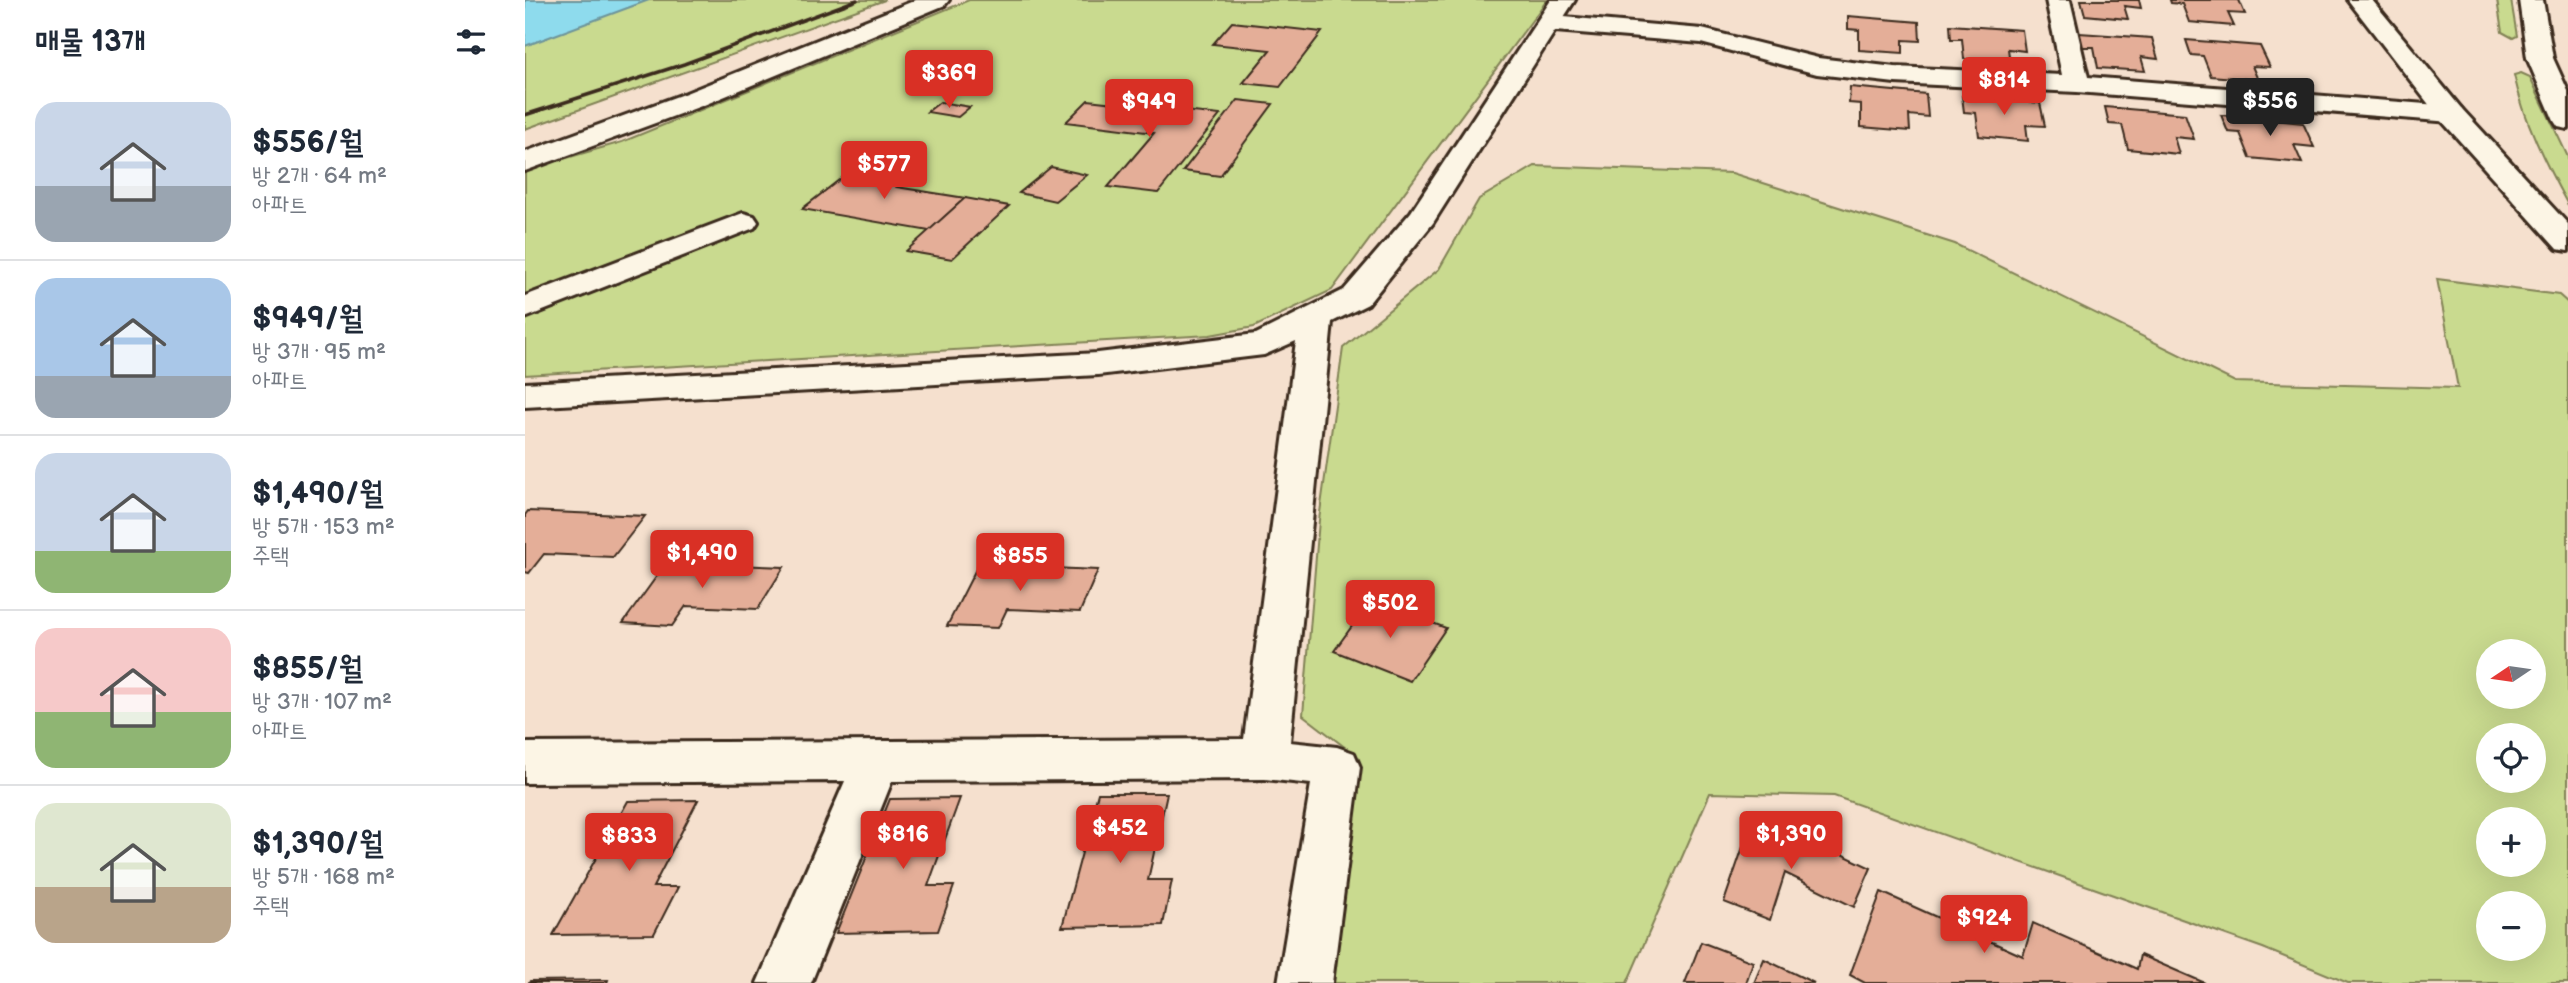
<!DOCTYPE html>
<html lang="ko">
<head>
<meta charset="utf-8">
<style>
	body { margin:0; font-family:"Balsamiq Sans","Poor Story",sans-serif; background:#f6f6f7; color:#1f2937; height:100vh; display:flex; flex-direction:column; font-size:26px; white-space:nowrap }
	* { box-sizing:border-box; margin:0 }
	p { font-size:23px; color:#747a83 }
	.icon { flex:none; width:38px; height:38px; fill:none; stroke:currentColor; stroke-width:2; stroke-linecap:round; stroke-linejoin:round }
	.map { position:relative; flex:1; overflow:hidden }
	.side { display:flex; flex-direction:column; background:#fff; width:525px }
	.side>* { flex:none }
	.needle { width:46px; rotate:257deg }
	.buttons { position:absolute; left:1951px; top:639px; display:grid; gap:14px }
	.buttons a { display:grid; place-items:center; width:70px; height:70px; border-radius:50%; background:#fff; box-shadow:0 7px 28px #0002; font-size:35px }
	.price { position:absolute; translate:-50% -60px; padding:0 16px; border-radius:7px; background:#d93025; color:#fff; font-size:23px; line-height:46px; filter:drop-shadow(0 2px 4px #0008) }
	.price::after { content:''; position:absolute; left:50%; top:42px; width:21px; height:16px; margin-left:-10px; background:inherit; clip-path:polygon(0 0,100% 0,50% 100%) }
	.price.active { background:#222; color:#fff }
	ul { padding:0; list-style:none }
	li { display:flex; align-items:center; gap:21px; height:175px; padding:0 35px }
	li+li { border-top:2px solid #e0e1e3 }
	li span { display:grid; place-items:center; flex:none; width:196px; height:140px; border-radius:21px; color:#555 }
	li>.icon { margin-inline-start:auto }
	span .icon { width:84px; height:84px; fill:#fffc; stroke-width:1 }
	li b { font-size:30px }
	h2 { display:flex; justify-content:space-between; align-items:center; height:84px; padding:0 35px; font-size:30px }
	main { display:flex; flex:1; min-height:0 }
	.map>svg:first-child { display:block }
	.green { fill:#c9da8f; stroke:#828256; stroke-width:2; fill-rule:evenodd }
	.water { fill:#8edbed; stroke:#6d949a; stroke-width:2 }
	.building { fill:#e4ae98; stroke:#3b2a1e; stroke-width:2 }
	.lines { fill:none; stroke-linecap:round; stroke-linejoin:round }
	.minor-casing { stroke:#3b2a1e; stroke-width:6 }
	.major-casing { stroke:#3b2a1e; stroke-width:6 }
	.minor { fill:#fcf5e5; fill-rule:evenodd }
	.major { fill:#fcf5e5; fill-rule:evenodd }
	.rail { stroke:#3b2a1e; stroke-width:3.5 }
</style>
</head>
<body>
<main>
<section class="side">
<h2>매물 13개<svg class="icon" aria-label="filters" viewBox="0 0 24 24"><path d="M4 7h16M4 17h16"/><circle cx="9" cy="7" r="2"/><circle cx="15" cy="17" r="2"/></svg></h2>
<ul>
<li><span style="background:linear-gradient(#c9d6e8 60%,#9aa5b1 0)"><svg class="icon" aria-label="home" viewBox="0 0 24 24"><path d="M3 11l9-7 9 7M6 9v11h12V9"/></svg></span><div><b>$556/월</b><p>방 2개 · 64 m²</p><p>아파트</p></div></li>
<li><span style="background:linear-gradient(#a9c7e8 70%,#9aa5b1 0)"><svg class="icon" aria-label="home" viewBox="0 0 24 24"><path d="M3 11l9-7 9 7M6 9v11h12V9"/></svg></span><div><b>$949/월</b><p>방 3개 · 95 m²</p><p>아파트</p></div></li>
<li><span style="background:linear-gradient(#c9d6e8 70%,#8fb573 0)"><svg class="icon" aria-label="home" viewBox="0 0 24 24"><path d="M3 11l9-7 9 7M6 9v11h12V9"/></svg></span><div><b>$1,490/월</b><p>방 5개 · 153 m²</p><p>주택</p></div></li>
<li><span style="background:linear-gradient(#f6c9c9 60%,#8fb573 0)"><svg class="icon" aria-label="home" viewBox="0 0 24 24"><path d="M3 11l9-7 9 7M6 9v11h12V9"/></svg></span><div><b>$855/월</b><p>방 3개 · 107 m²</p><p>아파트</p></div></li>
<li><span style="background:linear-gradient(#dfe7d0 60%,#b9a48a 0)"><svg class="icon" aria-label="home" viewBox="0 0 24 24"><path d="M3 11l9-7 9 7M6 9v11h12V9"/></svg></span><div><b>$1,390/월</b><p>방 5개 · 168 m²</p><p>주택</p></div></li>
</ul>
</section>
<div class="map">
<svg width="2043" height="983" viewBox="0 0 2043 983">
	<rect width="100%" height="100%" fill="#f5e0ce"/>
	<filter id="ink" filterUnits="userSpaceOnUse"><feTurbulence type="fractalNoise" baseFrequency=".0143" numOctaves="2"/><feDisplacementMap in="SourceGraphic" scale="14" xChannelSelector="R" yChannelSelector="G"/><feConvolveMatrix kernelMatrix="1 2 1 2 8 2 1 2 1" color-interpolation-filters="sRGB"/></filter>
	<g filter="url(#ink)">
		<!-- green -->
		<g class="green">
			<polygon points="0,0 360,0 0,129"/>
			<polygon points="444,0 1022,0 807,290 729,327 685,335 0,375 0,170 97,142"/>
			<polygon points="1972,0 1986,0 1992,36 1988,38 1977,32"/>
			<path d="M1996,73L2005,77L2043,157V205C2021,165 1999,121 1989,75Z"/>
			<path d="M1010,166L1207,173L1430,244L1710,382L1933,388L1912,279L2034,295L2043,303V983H1823L1738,948L1309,796L1185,793L1102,983H806L830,755L778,715L794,520L818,348L914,269L954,199ZM1964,651H2009V696H1964ZM1964,735H2009V780H1964ZM1964,819H2009V864H1964ZM1964,903H2009V948H1964Z"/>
		</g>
		<!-- water -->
		<polygon class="water" points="0,0 124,0 0,46"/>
		<!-- building -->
		<g class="building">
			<polygon points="1556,0 1614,0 1616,8 1599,6 1603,19 1560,15"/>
			<polygon points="1645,0 1714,0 1720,14 1703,13 1709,26 1664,22 1657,4 1646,3"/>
			<polygon points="1323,16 1394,22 1395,41 1378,40 1378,53 1334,50 1334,30 1323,29"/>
			<polygon points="707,22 797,32 755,87 718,83 745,50 688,44"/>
			<polygon points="1425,25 1497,30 1500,51 1483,49 1485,63 1439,59 1437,39 1426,39"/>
			<polygon points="1554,33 1627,38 1633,59 1616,57 1620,71 1573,68 1569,47 1557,47"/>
			<polygon points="1661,40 1735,46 1745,67 1727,66 1733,80 1686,76 1678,56 1666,55"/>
			<polygon points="1325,87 1401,94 1403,117 1384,115 1385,131 1336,127 1336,104 1324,103"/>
			<polygon points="1437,96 1515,103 1520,126 1501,125 1503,141 1454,136 1451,113 1439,112"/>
			<polygon points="563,100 695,115 633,193 583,187 629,133 541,122"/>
			<polygon points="713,100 748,104 695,176 658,171"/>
			<polygon points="415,102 445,107 433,117 402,112"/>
			<polygon points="1580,107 1660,114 1669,139 1649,137 1654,154 1603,149 1597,125 1584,124"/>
			<polygon points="1696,115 1778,123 1789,147 1769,145 1777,163 1725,158 1715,133 1703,132"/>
			<polygon points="526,167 562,175 530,201 494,193"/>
			<polygon points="328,169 383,178 372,187 440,198 404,231 277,209"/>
			<polygon points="440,198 484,206 427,259 381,251"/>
			<polygon points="3,511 120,516 88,557 19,554 4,573 0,572 0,515"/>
			<polygon points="142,562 259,567 233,609 161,606 147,626 98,623"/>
			<polygon points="453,565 573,570 555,612 482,609 473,628 422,626"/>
			<polygon points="846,600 921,628 885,681 809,651"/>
			<polygon points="573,793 642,793 623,880 647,880 638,925 537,927"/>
			<polygon points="435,798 403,886 429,886 413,931 311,933 365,799"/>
			<polygon points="173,800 128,887 153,887 129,934 28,935 103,801"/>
			<polygon points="1242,819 1346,868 1329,907 1260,873 1245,920 1199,902 1218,847 1226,849"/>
			<polygon points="1356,892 1498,956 1508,923 1612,969 1615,955 1680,983 1340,983 1325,975"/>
			<polygon points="1176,942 1228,962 1221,983 1160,983"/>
			<polygon points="1239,959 1289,983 1229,983"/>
			<polygon points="83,980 82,983 4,983 5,981"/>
		</g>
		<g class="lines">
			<!-- minor casing -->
			<g class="minor-casing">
				<g id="minor">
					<polygon points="391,0 424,0 420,5 179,105 0,171 0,152 161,93"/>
					<polygon points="1026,0 1050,0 1039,17 1177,29 1293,58 1370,67 1537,75 1521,0 1545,0 1563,77 1926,106 1936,108 1940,114 1936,120 1926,122 1552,92 1370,83 1292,74 1176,43 1030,31 908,223 843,304 807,322 765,742 812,747 829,753 835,767 807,983 753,983 786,784 740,779 367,781 286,983 232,983 320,781 0,783 0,743 719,739 771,341 739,355 573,375 0,407 0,383 573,353 731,334 819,290 886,212"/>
					<polygon points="218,213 229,216 233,222 229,228 0,318 0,296"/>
				</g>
			</g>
			<!-- major casing -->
			<g class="major-casing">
				<g id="major">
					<polygon points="1823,0 1847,0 1936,108 2043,224 2043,251 2032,249 1916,120"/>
					<polygon points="1994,0 2018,0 2028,58 2043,91 2043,129 2033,127 2029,121 2002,58"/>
				</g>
			</g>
			<!-- minor -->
			<use href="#minor" class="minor"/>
			<!-- major -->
			<use href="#major" class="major"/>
			<!-- rail -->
			<polyline class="rail" points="0,115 159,64 332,0"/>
		</g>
	</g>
</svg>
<div class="buttons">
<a><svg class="needle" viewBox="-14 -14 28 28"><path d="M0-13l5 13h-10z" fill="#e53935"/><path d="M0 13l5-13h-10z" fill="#747a83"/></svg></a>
<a><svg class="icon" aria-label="locate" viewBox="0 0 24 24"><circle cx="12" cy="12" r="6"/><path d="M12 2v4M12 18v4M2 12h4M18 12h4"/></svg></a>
<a>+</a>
<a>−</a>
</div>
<b class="price" style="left:424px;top:110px">$369</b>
<b class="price" style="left:1479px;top:117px">$814</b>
<b class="price active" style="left:1745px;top:138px">$556</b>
<b class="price" style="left:624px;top:139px">$949</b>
<b class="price" style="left:359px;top:201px">$577</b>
<b class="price" style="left:177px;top:590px">$1,490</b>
<b class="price" style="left:495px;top:593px">$855</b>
<b class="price" style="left:865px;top:640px">$502</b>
<b class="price" style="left:595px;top:865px">$452</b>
<b class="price" style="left:378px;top:871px">$816</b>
<b class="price" style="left:1266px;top:871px">$1,390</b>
<b class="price" style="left:104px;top:873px">$833</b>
<b class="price" style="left:1459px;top:955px">$924</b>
</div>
</main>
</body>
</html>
